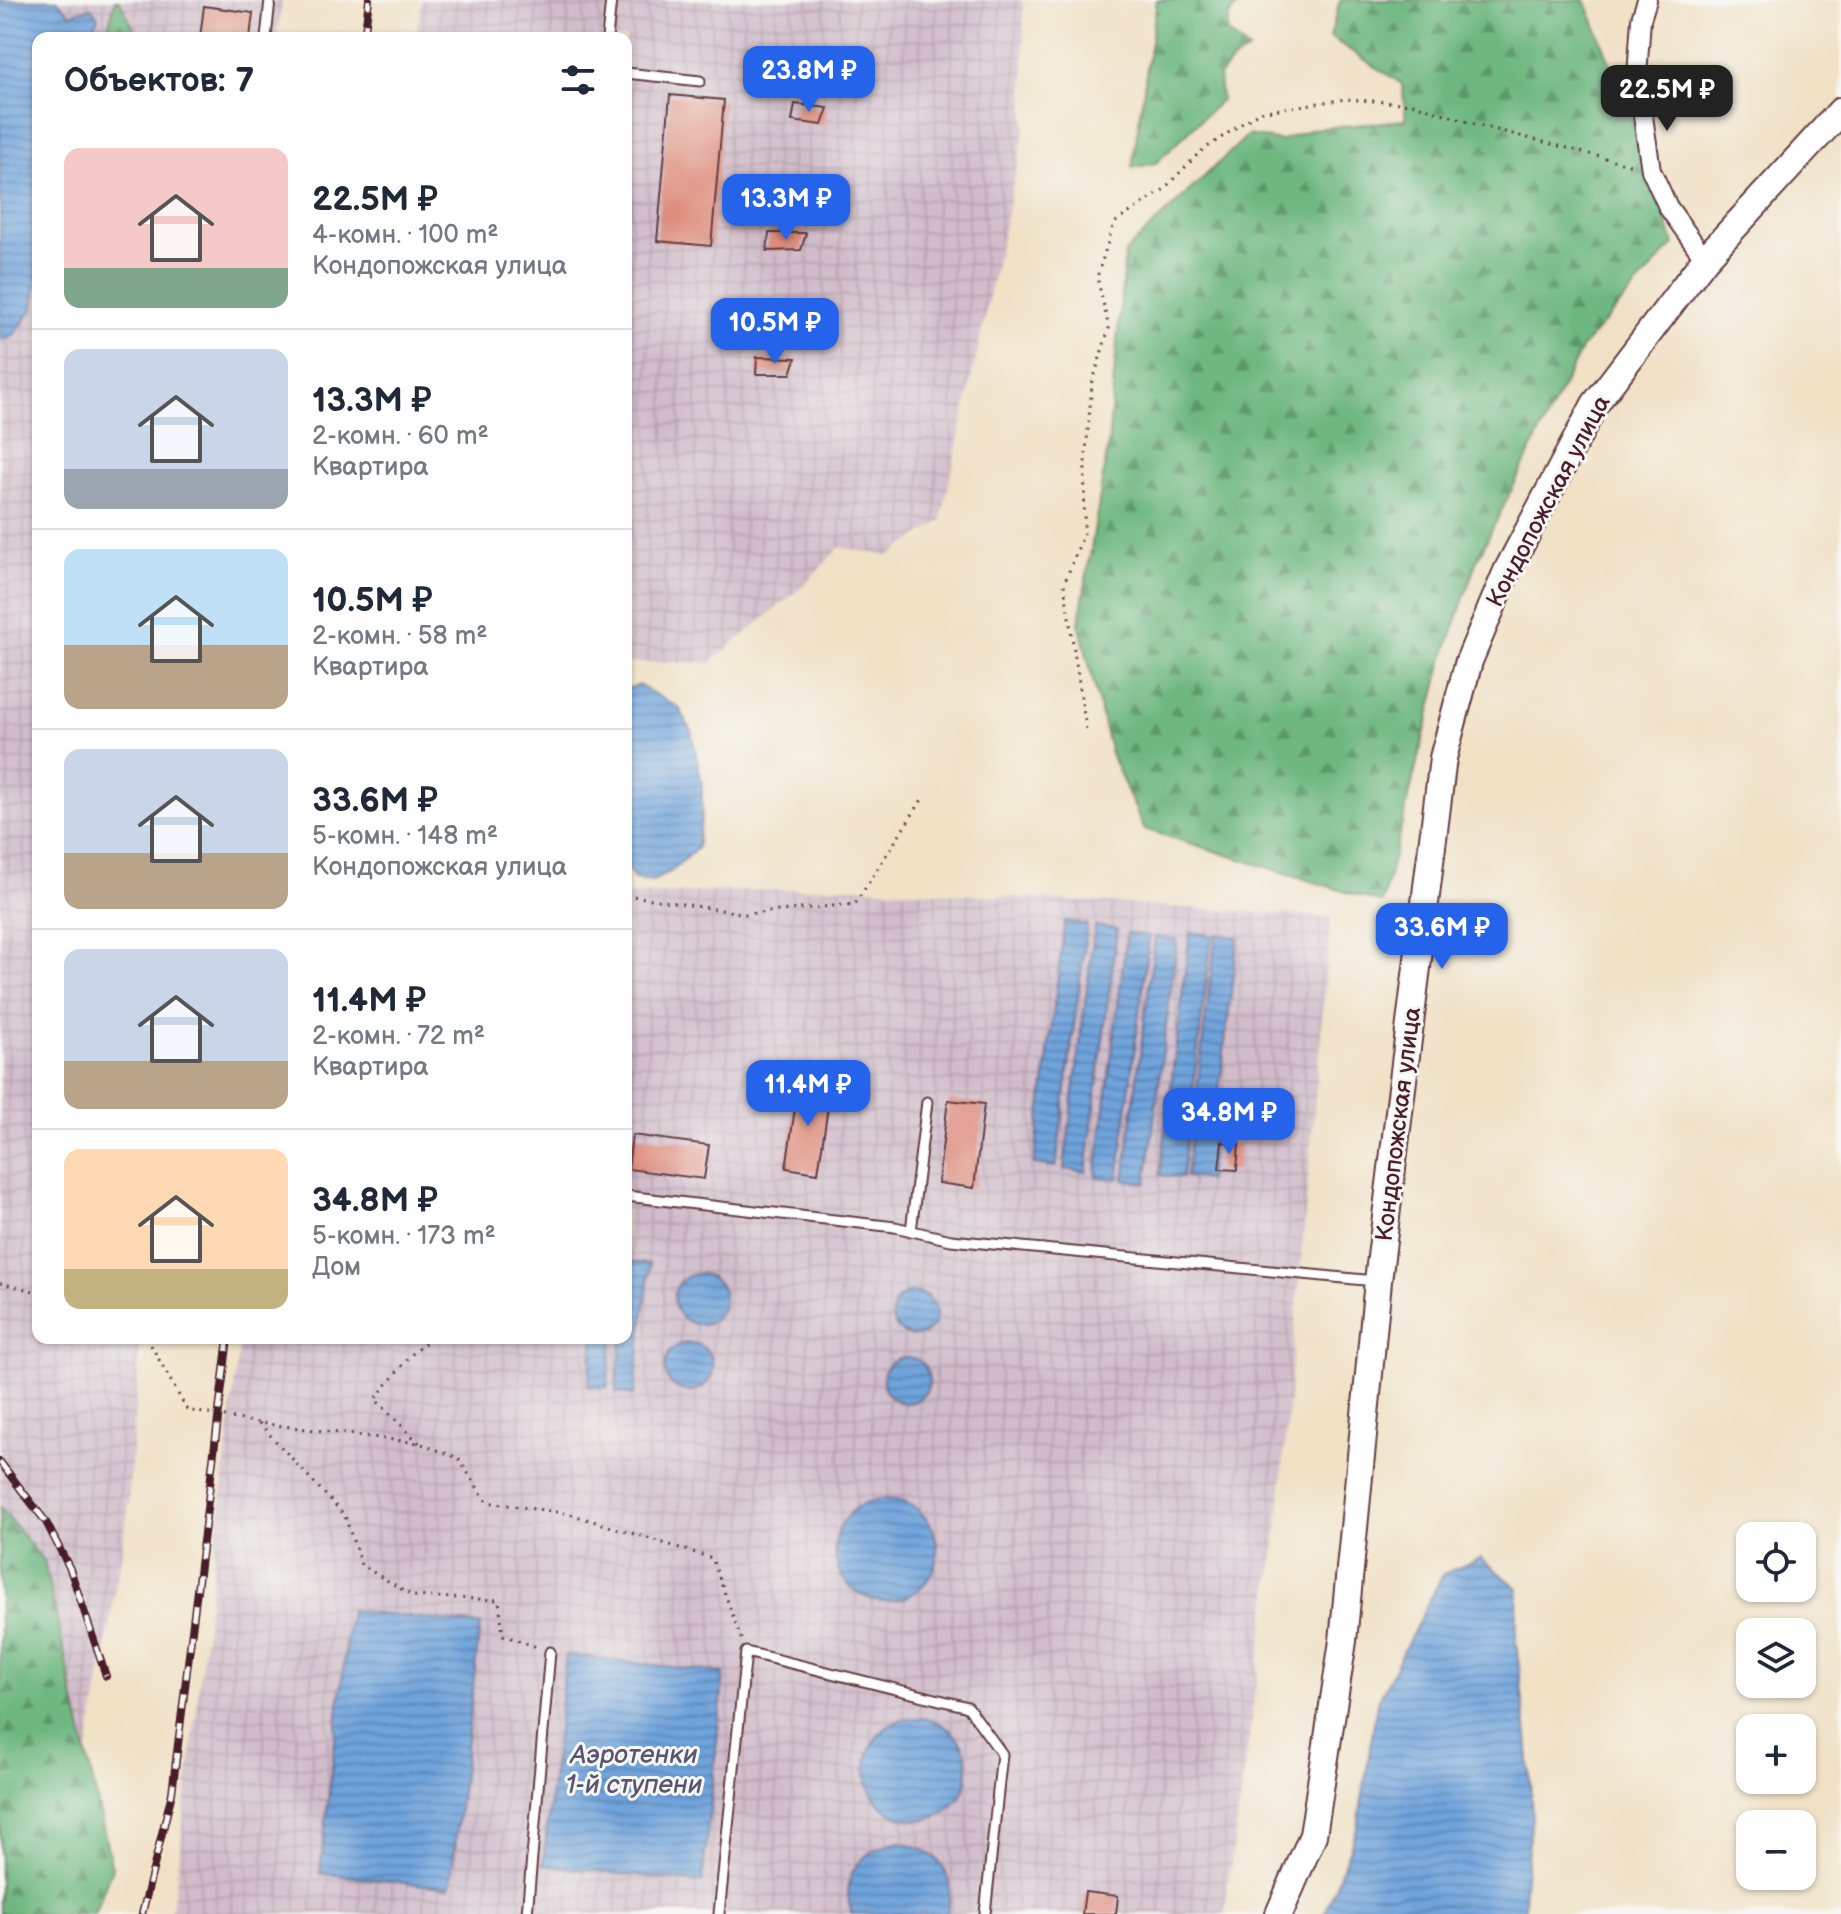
<!DOCTYPE html>
<html lang="ru">
<head>
<meta charset="utf-8">
<style>
	body { margin:0; font-family:"Balsamiq Sans",sans-serif; background:#f2f2f3; color:#1f2937; height:100vh; display:flex; flex-direction:column; font-size:30px; white-space:nowrap }
	* { box-sizing:border-box; margin:0 }
	p { font-size:26px; color:#747a83 }
	.icon { flex:none; width:44px; height:44px; fill:none; stroke:currentColor; stroke-width:2; stroke-linecap:round; stroke-linejoin:round }
	.map { position:relative; flex:1; overflow:hidden }
	.side { position:absolute; left:32px; top:32px; width:600px; height:1312px; display:flex; flex-direction:column; background:#fff; border-radius:16px; box-shadow:0 2px 6px #0004 }
	.side>* { flex:none }
	.buttons { position:absolute; left:1736px; top:1522px; display:grid; gap:16px }
	.buttons a { display:grid; place-items:center; width:80px; height:80px; border-radius:16px; background:#fff; box-shadow:0 2px 6px #0004; font-size:40px }
	.price { position:absolute; translate:-50% -68px; padding:0 18px; border-radius:16px; background:#2563eb; color:#fff; font-size:26px; line-height:52px; filter:drop-shadow(0 2px 4px #0008) }
	.price::after { content:''; position:absolute; left:50%; top:48px; width:24px; height:18px; margin-left:-12px; background:inherit; clip-path:polygon(0 0,100% 0,50% 100%) }
	.price.current { background:#222; color:#fff }
	ul { padding:0; list-style:none }
	li { display:flex; align-items:center; gap:24px; height:200px; padding:0 32px }
	li+li { border-top:2px solid #e0e1e3 }
	li span { display:grid; place-items:center; flex:none; width:224px; height:160px; border-radius:16px; color:#555 }
	li>.icon { margin-inline-start:auto }
	span .icon { width:96px; height:96px; fill:#fffc; stroke-width:1 }
	li b { font-size:34px }
	h2 { display:flex; justify-content:space-between; align-items:center; height:96px; padding:0 32px; font-size:34px }
	.map>svg:first-child { display:block }
	.industrial { fill:url(#industrial-grid) }
	.forest { fill:url(#forest-firs); stroke:#5c6c56; stroke-width:2 }
	.water { fill:url(#water-rules); stroke:#5c6183; stroke-width:2 }
	.building { fill:#de8d7d }
	.lines { fill:none; stroke-linecap:round; stroke-linejoin:round }
	.lane-casing { stroke:#633c42; stroke-width:13 }
	.street-casing { stroke:#633c42; stroke-width:22 }
	.secondary-casing { stroke:#633c42; stroke-width:30 }
	.path { stroke:#633c42; stroke-width:3; stroke-dasharray:2 6; stroke-linecap:butt }
	.lane { stroke:#fff; stroke-width:9 }
	.street { stroke:#fff; stroke-width:18 }
	.secondary { stroke:#fff; stroke-width:26 }
	.rail-casing { stroke:#4a1f2b; stroke-width:8 }
	.rail { stroke:#f6f6f2; stroke-width:5; stroke-dasharray:15; stroke-linecap:butt }
	.labels { text-anchor:middle; stroke-width:6; stroke-linejoin:round; paint-order:stroke }
	.street-label { font-size:24px; fill:#4a1f2b; stroke:#f6f6f2 }
	.water-label { font-size:26px; font-style:italic; fill:#585471; stroke:#f6f6f2 }
</style>
</head>
<body>
<div class="map">
<svg width="1841" height="1914" viewBox="0 0 1841 1914">
	<defs>
		<pattern id="industrial-grid" width="8" height="8" patternUnits="userSpaceOnUse" patternTransform="scale(2)"><rect width="8" height="8" fill="#d1bdca"/><path d="M0 4h8M4 0v8" fill="none" stroke="#b5a2ae"/></pattern>
		<pattern id="forest-firs" width="22" height="20" patternUnits="userSpaceOnUse" patternTransform="scale(2)"><rect width="22" height="20" fill="#6eb880"/><path d="M5 1l3.5 6h-7zM16 11l3.5 6h-7z" fill="#5c9569"/></pattern>
		<pattern id="water-rules" width="6" height="5" patternUnits="userSpaceOnUse" patternTransform="scale(2)"><rect width="6" height="5" fill="#6ea3db"/><path d="M0 2.5h6" fill="none" stroke="#5c84b2"/></pattern>
	</defs>
	<rect width="100%" height="100%" fill="#f6f6f2"/>
	<filter id="ink" filterUnits="userSpaceOnUse"><feTurbulence type="fractalNoise" baseFrequency=".0125" numOctaves="2"/><feDisplacementMap in="SourceGraphic" scale="16" xChannelSelector="R" yChannelSelector="G"/><feConvolveMatrix kernelMatrix="1 2 1 2 8 2 1 2 1" color-interpolation-filters="sRGB"/></filter>
	<filter id="wash" filterUnits="userSpaceOnUse"><feTurbulence type="fractalNoise" baseFrequency=".006" numOctaves="4" result="noise"/><feDisplacementMap in="SourceGraphic" scale="32" xChannelSelector="R" yChannelSelector="G"/><feGaussianBlur stdDeviation="1.8" result="paint"/><feColorMatrix in="noise" values="0 0 0 0 0 0 0 0 0 0 0 0 0 0 0 0 0 1.4 0 .05"/><feComposite in="paint" operator="in"/></filter>
	<g filter="url(#wash)">
		<rect width="100%" height="100%" fill="#f1e1c5"/>
		<!-- industrial -->
		<g class="industrial">
			<polygon points="0,0 282,0 277,38 38,38 38,1338 140,1338 127,1520 60,1914 0,1914"/>
			<polygon points="422,0 1023,0 1025,128 941,521 889,556 840,547 801,588 711,662 626,663 626,38 415,38"/>
			<polygon points="850,887 1331,917 1277,1533 1224,1914 170,1914 176,1884 240,1338 626,1338 626,895"/>
		</g>
		<!-- forest -->
		<g class="forest">
			<polygon points="115,0 119,0 133,27 131,38 106,38"/>
			<polygon points="1157,0 1241,0 1229,16 1227,32 1249,50 1232,61 1219,76 1221,100 1156,163 1132,168"/>
			<polygon points="1340,0 1585,0 1624,97 1674,244 1582,347 1477,560 1444,656 1382,903 1144,829 1111,754 1079,623 1108,446 1125,252 1248,135 1280,141 1312,129 1406,120 1402,84 1330,37"/>
			<polygon points="0,1507 44,1562 112,1868 94,1914 0,1914"/>
		</g>
		<!-- water -->
		<g class="water">
			<polygon points="0,0 57,0 70,14 91,8 98,17 89,38 38,38 38,268 33,309 12,337 0,340"/>
			<polygon points="639,685 679,708 691,730 702,784 702,813 697,848 672,871 653,881 634,879 626,865 626,689"/>
			<polygon points="1065,921 1087,924 1056,1167 1034,1164"/>
			<polygon points="1095,926 1117,929 1086,1172 1064,1169"/>
			<polygon points="1190,932 1212,935 1182,1178 1160,1175"/>
			<polygon points="1127,933 1149,936 1118,1179 1096,1177"/>
			<polygon points="1216,934 1238,937 1208,1180 1186,1177"/>
			<polygon points="1155,937 1177,940 1146,1183 1124,1180"/>
			<polygon points="632,1262 650,1264 634,1395 616,1392 622,1338 626,1338 626,1308"/>
			<circle cx="699" cy="1299" r="25"/>
			<circle cx="914" cy="1314" r="22"/>
			<polygon points="594,1338 613,1338 607,1388 588,1386"/>
			<circle cx="689" cy="1367" r="24"/>
			<circle cx="906" cy="1380" r="23"/>
			<circle cx="886" cy="1550" r="51"/>
			<polygon points="1481,1558 1518,1588 1516,1641 1528,1745 1532,1817 1524,1885 1525,1914 1325,1914 1358,1826 1377,1703 1443,1574"/>
			<polygon points="350,1610 480,1625 450,1888 320,1873"/>
			<polygon points="566,1655 724,1673 702,1883 543,1865"/>
			<circle cx="917" cy="1769" r="51"/>
			<path d="M901,1842C941,1851 956,1873 947,1914H852C839,1874 862,1848 901,1842Z"/>
		</g>
		<g id="blocks">
			<!-- building -->
			<g class="building">
				<polygon points="204,6 253,13 250,38 200,38"/>
				<polygon points="670,95 724,100 711,246 657,241"/>
				<polygon points="795,104 828,108 822,125 792,121"/>
				<polygon points="769,233 806,233 801,250 767,251"/>
				<polygon points="757,357 796,358 791,374 756,374"/>
				<polygon points="799,1082 831,1087 818,1173 786,1168"/>
				<polygon points="948,1100 984,1104 974,1188 938,1183"/>
				<polygon points="632,1135 709,1145 704,1179 628,1169"/>
				<polygon points="1222,1142 1239,1144 1237,1170 1219,1169"/>
				<polygon points="1085,1892 1118,1896 1116,1914 1082,1914"/>
			</g>
		</g>
	</g>
	<g filter="url(#ink)">
		<use href="#blocks" fill-opacity="0" stroke="#633c42" stroke-width="2"/>
		<g class="lines">
			<!-- lane casing -->
			<g class="lane-casing">
				<g id="lane">
					<polyline points="266,38 270,0"/>
					<polyline points="607,38 611,0"/>
					<polyline points="626,73 700,81"/>
					<polyline points="626,1196 895,1227 951,1240 1375,1281"/>
					<polyline points="911,1231 927,1102"/>
					<polyline points="527,1914 550,1652"/>
					<polyline points="719,1914 746,1652 968,1707 1002,1754 985,1914"/>
				</g>
			</g>
			<!-- street casing -->
			<g class="street-casing">
				<polyline id="street" points="1647,0 1641,19 1637,76 1651,170 1668,207 1705,259"/>
			</g>
			<!-- secondary casing -->
			<g class="secondary-casing">
				<polyline id="secondary" points="1279,1914 1313,1835 1343,1641 1378,1281 1443,758 1469,661 1507,571 1595,404 1705,259 1841,111"/>
			</g>
			<!-- path -->
			<g class="path">
				<polyline points="1086,729 1064,584 1084,533 1085,463 1092,384 1109,328 1097,277 1114,223 1162,191 1200,152 1259,112 1345,99 1414,104 1478,125 1632,165"/>
				<polyline points="626,895 746,914 855,904 923,798"/>
				<polyline points="0,1283 38,1292"/>
				<polyline points="147,1338 187,1410 259,1423 419,1443 458,1458 487,1502 570,1514 712,1558 742,1641"/>
				<polyline points="259,1423 345,1516 361,1565 413,1596 499,1600 503,1635 537,1647"/>
				<polyline points="419,1443 375,1399 410,1356 431,1338"/>
			</g>
			<!-- lane -->
			<use href="#lane" class="lane"/>
			<!-- street -->
			<use href="#street" class="street"/>
			<!-- secondary -->
			<use href="#secondary" class="secondary"/>
			<!-- rail casing -->
			<g class="rail-casing">
				<g id="rail">
					<polyline points="364,38 369,0"/>
					<polyline points="0,1462 46,1522 70,1569 106,1676"/>
					<polyline points="142,1914 172,1793 228,1338"/>
				</g>
			</g>
			<!-- rail -->
			<use href="#rail" class="rail"/>
		</g>
	</g>
	<g class="labels">
		<!-- street labels -->
		<g class="street-label">
			<text transform="translate(1548 501) rotate(-62)" y="8">Кондопожская улица</text>
			<text transform="translate(1398 1124) rotate(-83)" y="8">Кондопожская улица</text>
		</g>
		<!-- water labels -->
		<g class="water-label">
			<text x="634" y="1763">Аэротенки<tspan x="634" dy="30">1-й ступени</tspan></text>
		</g>
	</g>
</svg>
<div class="buttons">
<a><svg class="icon" aria-label="locate" viewBox="0 0 24 24"><circle cx="12" cy="12" r="6"/><path d="M12 2v4M12 18v4M2 12h4M18 12h4"/></svg></a>
<a><svg class="icon" aria-label="layers" viewBox="0 0 24 24"><path d="M12 4l9 5-9 5-9-5zM3 14l9 5 9-5"/></svg></a>
<a>+</a>
<a>−</a>
</div>
<b class="price" style="left:809px;top:114px">23.8M ₽</b>
<b class="price current" style="left:1667px;top:133px">22.5M ₽</b>
<b class="price" style="left:786px;top:242px">13.3M ₽</b>
<b class="price" style="left:775px;top:366px">10.5M ₽</b>
<b class="price" style="left:1442px;top:971px">33.6M ₽</b>
<b class="price" style="left:808px;top:1128px">11.4M ₽</b>
<b class="price" style="left:1229px;top:1156px">34.8M ₽</b>
<section class="side">
<h2>Объектов: 7<svg class="icon" aria-label="filters" viewBox="0 0 24 24"><path d="M4 7h16M4 17h16"/><circle cx="9" cy="7" r="2"/><circle cx="15" cy="17" r="2"/></svg></h2>
<ul>
<li><span style="background:linear-gradient(#f6c9c9 75%,#7fa58c 0)"><svg class="icon" aria-label="home" viewBox="0 0 24 24"><path d="M3 11l9-7 9 7M6 9v11h12V9"/></svg></span><div><b>22.5M ₽</b><p>4-комн. · 100 m²</p><p>Кондопожская улица</p></div></li>
<li><span style="background:linear-gradient(#c9d6e8 75%,#9aa5b1 0)"><svg class="icon" aria-label="home" viewBox="0 0 24 24"><path d="M3 11l9-7 9 7M6 9v11h12V9"/></svg></span><div><b>13.3M ₽</b><p>2-комн. · 60 m²</p><p>Квартира</p></div></li>
<li><span style="background:linear-gradient(#bfe0f5 60%,#b9a48a 0)"><svg class="icon" aria-label="home" viewBox="0 0 24 24"><path d="M3 11l9-7 9 7M6 9v11h12V9"/></svg></span><div><b>10.5M ₽</b><p>2-комн. · 58 m²</p><p>Квартира</p></div></li>
<li><span style="background:linear-gradient(#c9d6e8 65%,#b9a48a 0)"><svg class="icon" aria-label="home" viewBox="0 0 24 24"><path d="M3 11l9-7 9 7M6 9v11h12V9"/></svg></span><div><b>33.6M ₽</b><p>5-комн. · 148 m²</p><p>Кондопожская улица</p></div></li>
<li><span style="background:linear-gradient(#c9d6e8 70%,#b9a48a 0)"><svg class="icon" aria-label="home" viewBox="0 0 24 24"><path d="M3 11l9-7 9 7M6 9v11h12V9"/></svg></span><div><b>11.4M ₽</b><p>2-комн. · 72 m²</p><p>Квартира</p></div></li>
<li><span style="background:linear-gradient(#ffd9b3 75%,#c2b280 0)"><svg class="icon" aria-label="home" viewBox="0 0 24 24"><path d="M3 11l9-7 9 7M6 9v11h12V9"/></svg></span><div><b>34.8M ₽</b><p>5-комн. · 173 m²</p><p>Дом</p></div></li>
</ul>
</section>
</div>
</body>
</html>
